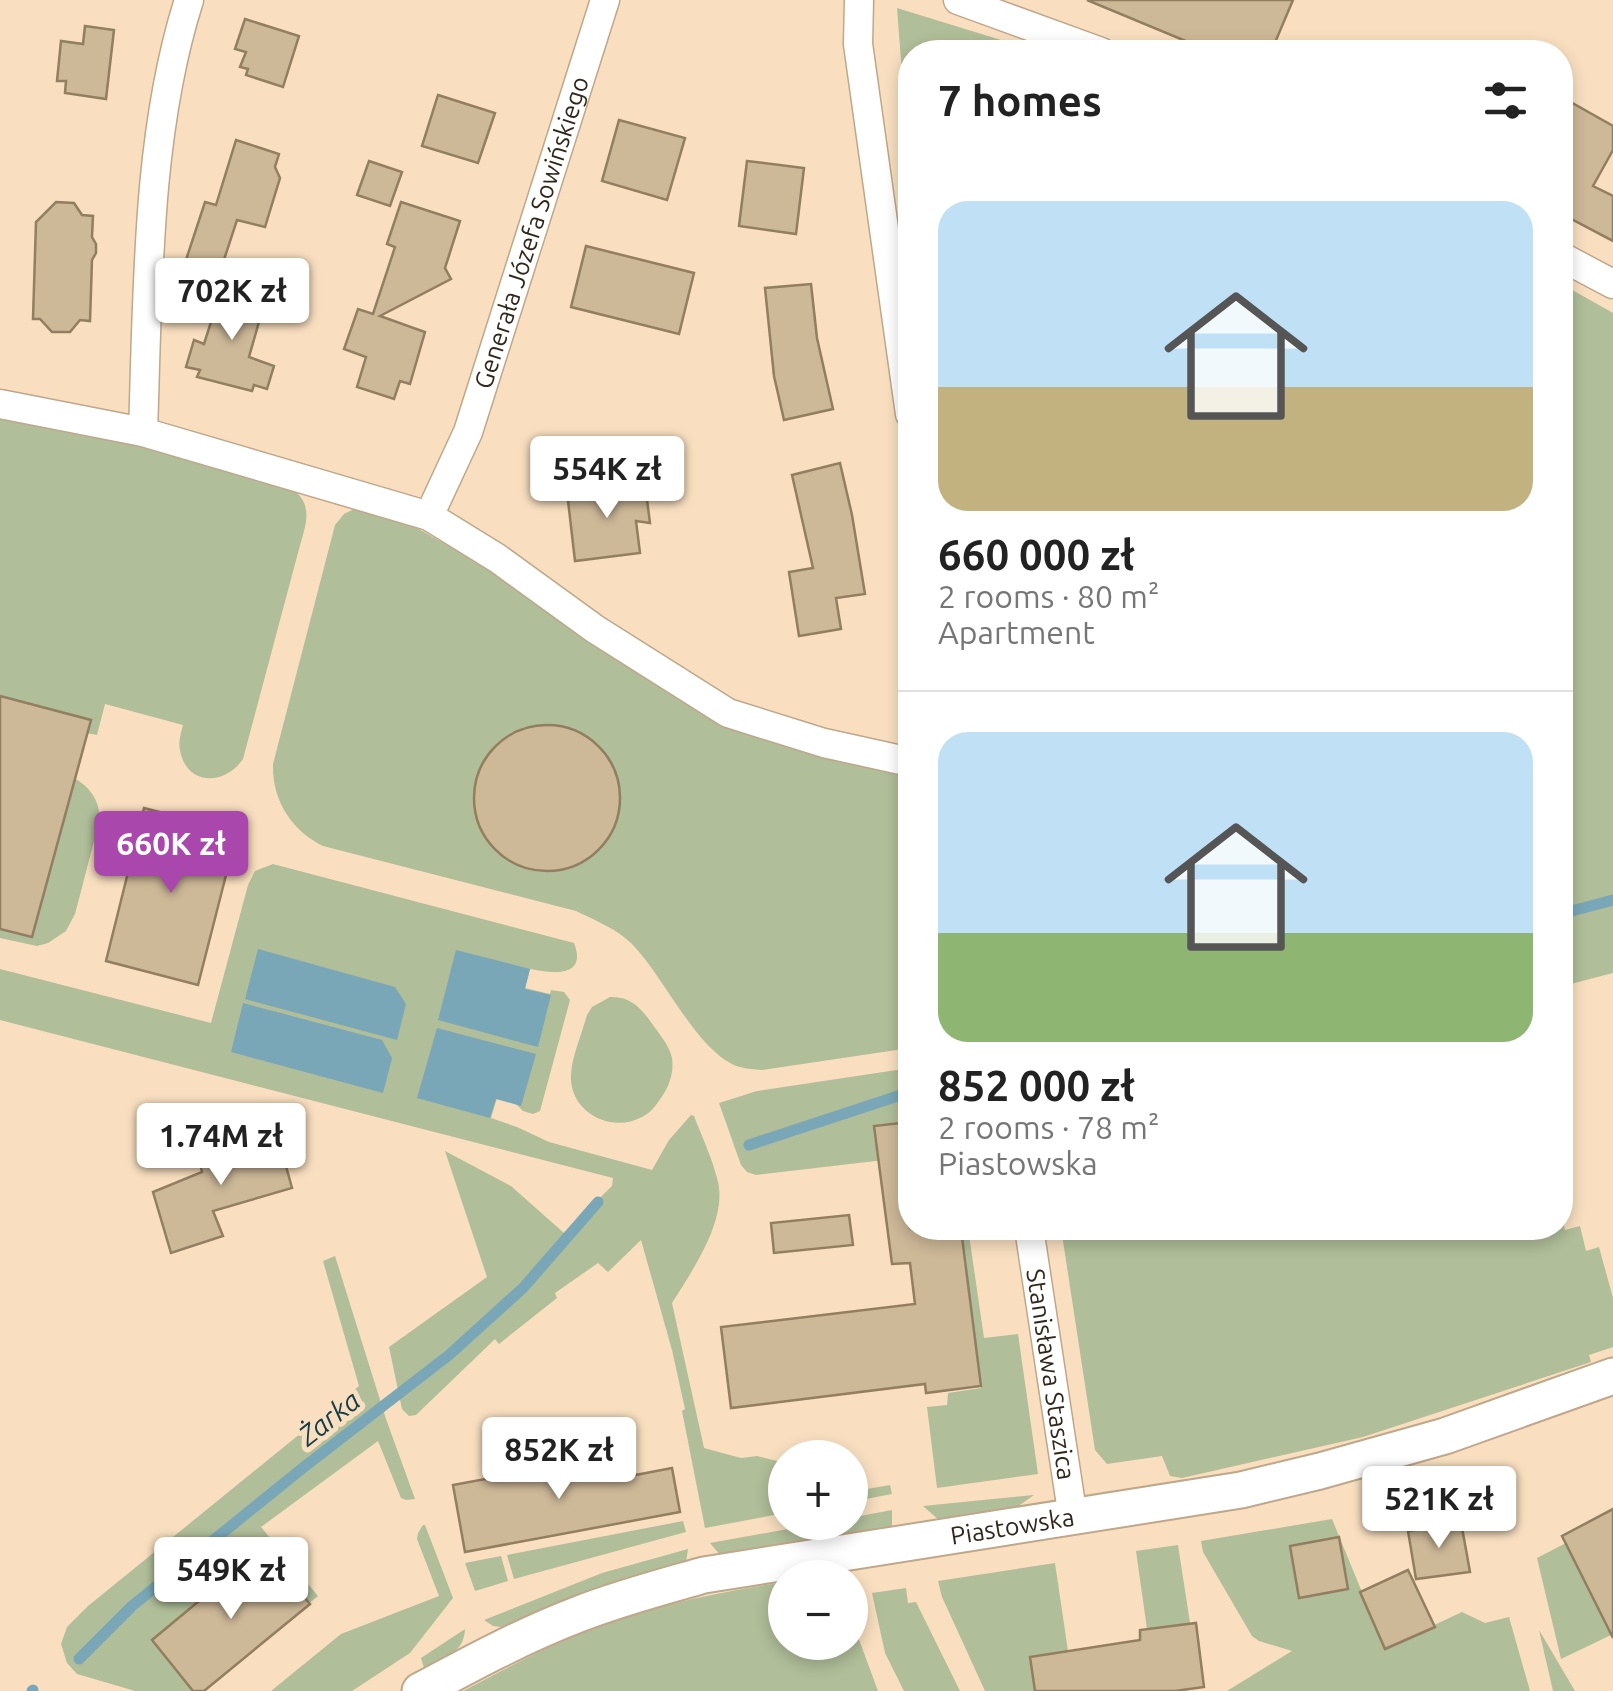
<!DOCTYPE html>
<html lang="en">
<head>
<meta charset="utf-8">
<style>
	body { margin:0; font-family:Ubuntu,sans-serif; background:#f6f6f6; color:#222; height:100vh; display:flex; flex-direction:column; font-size:38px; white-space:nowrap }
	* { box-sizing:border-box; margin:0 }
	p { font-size:32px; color:#767676 }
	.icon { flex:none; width:55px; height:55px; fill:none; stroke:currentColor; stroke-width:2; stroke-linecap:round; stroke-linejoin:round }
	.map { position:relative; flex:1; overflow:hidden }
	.sheet { position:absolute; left:898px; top:40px; width:675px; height:1200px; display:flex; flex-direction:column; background:#fff; border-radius:40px; box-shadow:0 5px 15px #0003 }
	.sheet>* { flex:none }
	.buttons { position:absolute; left:768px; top:1440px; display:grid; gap:20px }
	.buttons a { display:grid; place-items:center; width:100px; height:100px; border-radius:50%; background:#fff; box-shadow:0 5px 15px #0003; font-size:50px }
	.price { position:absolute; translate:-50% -85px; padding:0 22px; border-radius:10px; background:#fff; color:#222; font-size:32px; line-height:65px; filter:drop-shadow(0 2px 5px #0008) }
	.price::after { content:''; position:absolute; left:50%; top:60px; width:30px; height:22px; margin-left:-15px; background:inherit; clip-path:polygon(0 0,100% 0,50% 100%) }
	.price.on { background:#a947ad; color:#fff }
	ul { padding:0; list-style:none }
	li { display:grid; align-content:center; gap:20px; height:530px; padding:0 40px }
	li+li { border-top:2px solid #e0e0e0 }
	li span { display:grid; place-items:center; height:310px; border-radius:30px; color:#555 }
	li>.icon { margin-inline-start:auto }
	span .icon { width:180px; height:180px; fill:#fffc; stroke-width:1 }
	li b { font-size:42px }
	h2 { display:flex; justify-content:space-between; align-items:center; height:120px; padding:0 40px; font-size:42px }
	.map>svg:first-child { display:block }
	.green { fill:#b0be99 }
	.water { fill:#79a7b7 }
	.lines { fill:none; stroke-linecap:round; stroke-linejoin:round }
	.stream { stroke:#79a7b7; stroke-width:11 }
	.building { fill:#cdb898; stroke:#927e60; stroke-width:2.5 }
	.minor-casing { stroke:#bfa789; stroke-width:31 }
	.tertiary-casing { stroke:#bfa789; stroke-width:39 }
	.minor { stroke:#fff; stroke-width:28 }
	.tertiary { stroke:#fff; stroke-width:35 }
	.labels { text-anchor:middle; stroke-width:10; stroke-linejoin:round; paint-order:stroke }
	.street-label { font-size:25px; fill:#31271b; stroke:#f9dfc0 }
	.water-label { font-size:28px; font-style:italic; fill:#153e4b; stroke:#f9dfc0 }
</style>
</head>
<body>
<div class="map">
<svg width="1613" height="1691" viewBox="0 0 1613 1691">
	<rect width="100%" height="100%" fill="#f9dfc0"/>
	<!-- green -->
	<g class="green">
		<polygon points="897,8 1040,52 910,52 910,179"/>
		<polygon points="1560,283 1613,313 1613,973 1567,985 1565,979 1560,980"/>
		<path d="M0,415L142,443L292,489C315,505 305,527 299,549L243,759C225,786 186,786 180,750C178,742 181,733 183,725L105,704L97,735L86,733L74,778C90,787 99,800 100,818L75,914L66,931L48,943L37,946L0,938Z"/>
		<path d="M356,508L405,521L803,750L910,778V1048L762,1070C752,1069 742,1069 732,1064C693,1044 663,975 631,943C616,929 595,920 576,911L323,846C291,830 272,800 273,764L335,525L344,514Z"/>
		<path d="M273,864L574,943C588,979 550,973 530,969L525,988L550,994L551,990L564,992L570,1000L540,1111L533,1114L523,1111L516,1104L497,1098L491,1118L517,1127L549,1142L652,1170L669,1140L691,1115L694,1116C702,1137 713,1160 718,1182C727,1221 692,1271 672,1303L704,1448L741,1458L757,1456L785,1463V1513L705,1528L682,1411L685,1409L672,1350L641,1240L608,1272L598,1263L555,1293L557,1298L499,1344L495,1339L416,1415L409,1416L402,1409L389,1347L487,1277L445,1151L511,1186L564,1233L612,1186L613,1178L0,1020V969L211,1023L248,885L255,871Z"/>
		<path d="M610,997C631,996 642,1009 653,1025C660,1035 669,1045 672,1058C674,1071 670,1084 663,1095C657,1104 652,1112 642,1117C611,1134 569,1112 571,1075C572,1055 582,1034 587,1015L592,1007Z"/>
		<polygon points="910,1068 910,1157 756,1175 747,1172 741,1165 719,1103 757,1091"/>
		<polygon points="1560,1210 1565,1230 1580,1226 1586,1251 1599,1247 1613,1298 1613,1347 1589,1355 1591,1362 1363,1437 1182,1478 1170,1476 1162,1456 1107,1464 1095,1450 1061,1228 1560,1228"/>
		<polygon points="954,1228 968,1228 984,1338 1018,1334 1038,1474 937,1488 927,1407 947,1405 948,1393 981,1388 962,1238 955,1238"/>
		<polygon points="335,1256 386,1419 415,1499 406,1500 401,1498 378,1441 261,1527 318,1596 203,1691 135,1691 77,1674 67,1663 61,1644 67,1627 88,1606 359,1386 323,1261"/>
		<polygon points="890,1485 892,1494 850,1502 850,1492"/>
		<polygon points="1034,1495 1017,1507 1007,1511 939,1520 923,1506"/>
		<polygon points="1455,1499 1458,1514 1382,1525 1377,1512"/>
		<polygon points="892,1510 892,1526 871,1532 720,1555 710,1543 821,1523 850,1522 850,1518"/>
		<polygon points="1332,1519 1385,1648 1462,1612 1485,1623 1509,1617 1530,1691 1227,1691 1292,1651 1259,1641 1252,1636 1203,1552 1201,1541"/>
		<polygon points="683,1521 686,1532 514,1579 507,1555"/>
		<polygon points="423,1525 425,1525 453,1598 410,1653 352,1691 271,1691 341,1634 439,1596 417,1539 418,1533"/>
		<polygon points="1566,1543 1611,1635 1561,1659 1537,1558"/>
		<polygon points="1178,1545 1190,1623 1147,1629 1136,1551"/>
		<polygon points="688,1549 686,1562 609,1584 501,1627 493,1626 484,1620 602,1573"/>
		<polygon points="501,1556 508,1581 475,1591 465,1563"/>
		<polygon points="1055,1563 1068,1651 1030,1657 1035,1691 985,1691 942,1597 938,1581"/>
		<path d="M785,1582V1642H850V1615L878,1691H463C502,1671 541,1649 582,1633C647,1607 716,1592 785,1582Z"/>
		<polygon points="906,1588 908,1603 916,1602 960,1691 904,1691 885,1653 872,1593"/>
		<path d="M465,1629C464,1653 444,1659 424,1668L421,1658Z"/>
		<polygon points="1539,1630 1575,1691 1553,1691"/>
	</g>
	<!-- water -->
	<g class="water">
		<polygon points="258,949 395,987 406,1004 397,1040 245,999"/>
		<polygon points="456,950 530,969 525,989 551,995 538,1047 438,1020"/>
		<polygon points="243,1003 382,1040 392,1058 383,1093 231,1052"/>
		<polygon points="437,1028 536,1054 521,1106 496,1099 490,1118 417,1098"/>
	</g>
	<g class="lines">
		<!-- stream -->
		<g class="stream">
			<polyline points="1560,914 1613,900"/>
			<polyline points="749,1145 910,1092"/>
			<polyline points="79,1659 132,1606 304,1467 449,1355 523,1288 598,1202"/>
			<polyline points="32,1691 33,1690"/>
		</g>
	</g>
	<!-- building -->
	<g class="building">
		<polygon points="1087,0 1293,0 1271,52 1212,52"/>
		<polygon points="245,19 299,36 283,87 246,75 248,69 240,67 246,52 235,49"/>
		<polygon points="85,26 114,30 106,99 65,93 66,81 57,81 61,41 83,44"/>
		<polygon points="438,95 495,113 478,163 422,146"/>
		<polygon points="1560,96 1613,126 1613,150 1593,186 1613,196 1613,241 1560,213"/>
		<polygon points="619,120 685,138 667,200 602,181"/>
		<polygon points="236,140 279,154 275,167 280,178 265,227 237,220 218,278 184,266 205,202 216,205"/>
		<polygon points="369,161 402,172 390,206 357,195"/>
		<polygon points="747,161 804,168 796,234 739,226"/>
		<polygon points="56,202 74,203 82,215 93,216 92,237 96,244 96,253 92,260 90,321 80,320 70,332 52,332 40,319 33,319 36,222"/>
		<polygon points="401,202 460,221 445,268 451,279 380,316 425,332 410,384 400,381 394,399 357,387 366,357 344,349 358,309 373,314 395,247 387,244"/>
		<polygon points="586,246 694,273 679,334 571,307"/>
		<polygon points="223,284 266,297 249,357 274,366 267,389 254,385 252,391 197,377 200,370 186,367 194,340 204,344"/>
		<polygon points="811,284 817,338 833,409 784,420 774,376 765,288"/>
		<polygon points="840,463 852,515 865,594 836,598 841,629 799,636 789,572 813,568 792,475"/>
		<polygon points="631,484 631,486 645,484 650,523 636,521 640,553 575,561 567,492"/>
		<polygon points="0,696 91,720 32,937 0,929"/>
		<circle cx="547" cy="798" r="73"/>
		<polygon points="144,808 237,832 198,985 106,961"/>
		<polygon points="910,1122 910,1228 954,1228 955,1238 962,1237 981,1386 926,1393 925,1384 731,1408 721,1327 915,1304 910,1263 892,1264 874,1126"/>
		<polygon points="276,1130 292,1188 213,1211 223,1236 171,1253 153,1192 202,1172 197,1152"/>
		<polygon points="849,1215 853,1245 774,1253 771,1223"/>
		<polygon points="616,1455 620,1478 672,1468 680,1512 465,1552 453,1485"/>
		<polygon points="1613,1509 1613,1638 1562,1536"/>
		<polygon points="1461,1522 1470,1572 1416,1579 1408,1531"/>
		<polygon points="1339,1537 1348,1589 1299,1598 1290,1546"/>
		<polygon points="263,1548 310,1604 204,1691 193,1691 152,1640"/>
		<polygon points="1408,1570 1435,1627 1385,1649 1360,1592"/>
		<polygon points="1196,1623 1204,1687 1175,1691 1035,1691 1030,1657 1140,1640 1140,1630"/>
	</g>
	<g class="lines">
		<!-- minor casing -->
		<g class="minor-casing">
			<g id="minor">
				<polyline points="859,0 858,44 910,414"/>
				<polyline points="958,0 1101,52"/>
				<polyline points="1560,256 1613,284"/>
				<polyline points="0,404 143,432 429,516 497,558 595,629 728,713 824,743 910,762"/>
				<path d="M143,432C148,292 146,135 189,0"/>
				<path id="s1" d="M429,516L468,432L605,0"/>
				<path id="s2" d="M1029,1228L1073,1518"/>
			</g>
		</g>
		<!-- tertiary casing -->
		<g class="tertiary-casing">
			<g id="tertiary">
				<path id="s3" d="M420,1691C472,1663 524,1635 579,1614C620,1598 662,1587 704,1575L1241,1490L1320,1471L1445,1436L1613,1376"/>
			</g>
		</g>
		<!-- minor -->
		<use href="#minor" class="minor"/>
		<!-- tertiary -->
		<use href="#tertiary" class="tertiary"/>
	</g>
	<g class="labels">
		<!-- street labels -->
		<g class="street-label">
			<text dy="9" stroke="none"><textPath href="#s1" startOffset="302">Generała Józefa Sowińskiego</textPath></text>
			<text dy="9" stroke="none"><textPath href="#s2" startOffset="148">Stanisława Staszica</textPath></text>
			<text dy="9" stroke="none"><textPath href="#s3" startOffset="620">Piastowska</textPath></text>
		</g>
		<!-- water labels -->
		<g class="water-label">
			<text transform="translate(329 1418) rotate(-38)" y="10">Żarka</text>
		</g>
	</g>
</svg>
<div class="buttons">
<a>+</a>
<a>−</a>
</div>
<b class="price" style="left:232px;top:343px">702K zł</b>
<b class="price" style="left:607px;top:521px">554K zł</b>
<b class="price on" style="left:171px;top:896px">660K zł</b>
<b class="price" style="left:221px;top:1188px">1.74M zł</b>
<b class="price" style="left:559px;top:1502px">852K zł</b>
<b class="price" style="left:1439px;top:1551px">521K zł</b>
<b class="price" style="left:231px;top:1622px">549K zł</b>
<section class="sheet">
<h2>7 homes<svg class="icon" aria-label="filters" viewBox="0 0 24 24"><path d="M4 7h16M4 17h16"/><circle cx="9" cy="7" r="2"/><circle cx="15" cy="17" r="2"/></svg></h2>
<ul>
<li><span style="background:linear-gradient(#bfe0f5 60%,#c2b280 0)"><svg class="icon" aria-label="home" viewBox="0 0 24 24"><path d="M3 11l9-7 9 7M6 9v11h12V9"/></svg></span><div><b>660 000 zł</b><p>2 rooms · 80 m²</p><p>Apartment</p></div></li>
<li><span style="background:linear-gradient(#bfe0f5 65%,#8fb573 0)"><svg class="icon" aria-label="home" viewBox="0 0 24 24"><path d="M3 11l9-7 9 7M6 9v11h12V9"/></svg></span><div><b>852 000 zł</b><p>2 rooms · 78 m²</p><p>Piastowska</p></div></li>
</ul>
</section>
</div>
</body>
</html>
